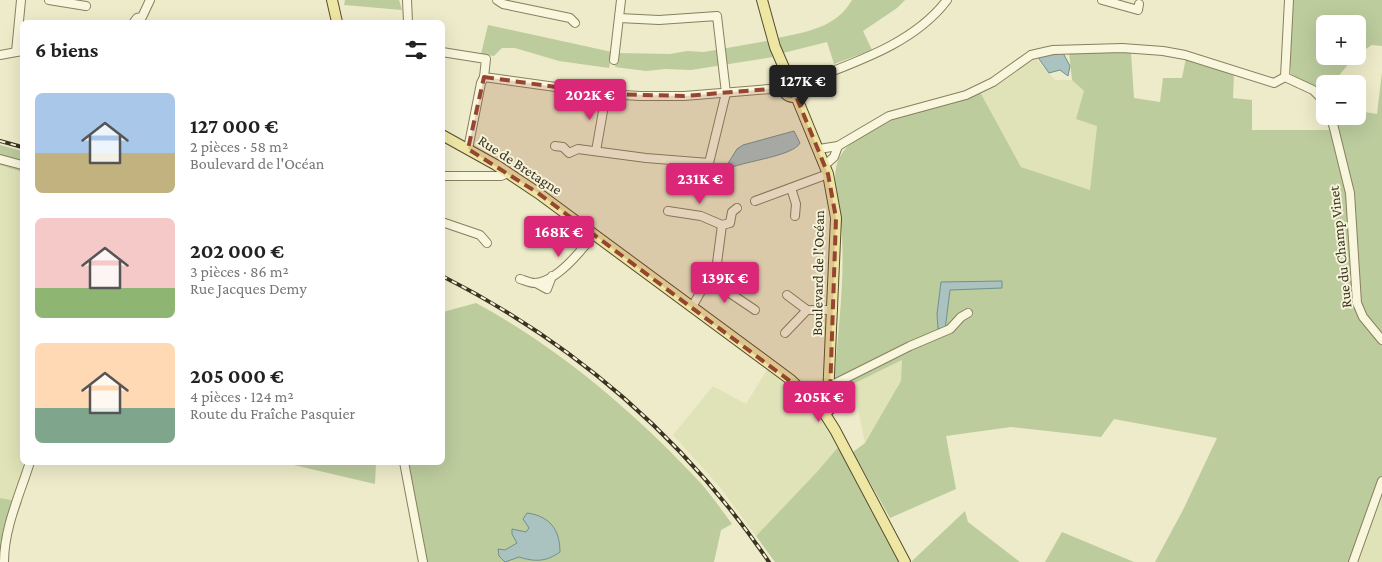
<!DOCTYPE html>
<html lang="fr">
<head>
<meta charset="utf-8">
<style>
	body { margin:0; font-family:"Crimson Pro",serif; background:#f6f6f6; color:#222; height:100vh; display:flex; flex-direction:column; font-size:19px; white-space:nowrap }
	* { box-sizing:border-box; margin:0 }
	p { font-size:16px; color:#767676 }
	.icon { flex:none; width:28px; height:28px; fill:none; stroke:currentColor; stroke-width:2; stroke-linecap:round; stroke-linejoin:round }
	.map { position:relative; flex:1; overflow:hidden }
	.side { position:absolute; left:20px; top:20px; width:425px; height:445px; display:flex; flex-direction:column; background:#fff; border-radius:8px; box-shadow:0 5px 20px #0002 }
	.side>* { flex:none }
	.buttons { position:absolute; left:1316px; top:15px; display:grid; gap:10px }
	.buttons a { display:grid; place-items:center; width:50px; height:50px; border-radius:8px; background:#fff; box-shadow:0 5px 20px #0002; font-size:25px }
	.price { position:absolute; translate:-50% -42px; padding:0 11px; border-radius:5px; background:#db2777; color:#fff; font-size:16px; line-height:32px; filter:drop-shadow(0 1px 2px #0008) }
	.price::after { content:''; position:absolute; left:50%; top:30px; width:15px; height:11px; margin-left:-8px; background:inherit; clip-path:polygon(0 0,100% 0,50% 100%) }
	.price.on { background:#222; color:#fff }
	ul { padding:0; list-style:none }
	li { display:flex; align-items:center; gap:15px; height:125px; padding:0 15px }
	li span { display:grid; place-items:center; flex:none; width:140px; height:100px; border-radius:8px; color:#555 }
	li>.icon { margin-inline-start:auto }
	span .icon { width:60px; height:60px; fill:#fffc; stroke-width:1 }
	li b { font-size:21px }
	h2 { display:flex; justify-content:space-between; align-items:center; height:60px; padding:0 15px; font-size:21px }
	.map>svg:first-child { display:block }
	.farmland { fill:#e0e3b7 }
	.green { fill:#bccc9d }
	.water { fill:#aac2c0; stroke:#70908f }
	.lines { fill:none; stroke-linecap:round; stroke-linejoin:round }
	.minor-casing { stroke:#897f5e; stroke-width:10 }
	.major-casing { stroke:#584c32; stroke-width:12 }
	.minor { stroke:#f8f6dd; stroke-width:8 }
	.major { stroke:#eee7a4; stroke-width:10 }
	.rail-casing { stroke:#3a3321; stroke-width:4 }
	.rail { stroke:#f5f3d9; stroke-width:2; stroke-dasharray:5.5; stroke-linecap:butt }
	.marked { fill:#964630; fill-opacity:0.2; stroke:#964630; stroke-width:4; stroke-dasharray:10 6; stroke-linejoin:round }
	.labels { text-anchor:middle; stroke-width:4; stroke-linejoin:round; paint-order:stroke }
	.street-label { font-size:15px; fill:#3a3321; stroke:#f5f3d9 }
</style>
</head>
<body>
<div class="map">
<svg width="1382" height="562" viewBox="0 0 1382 562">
	<rect width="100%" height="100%" fill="#edebc9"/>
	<!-- farmland -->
	<g class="farmland">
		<polygon points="1033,55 1055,80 1072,80 1084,91 1097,126 1090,190 1021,167 980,92"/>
		<polygon points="0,165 22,172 24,463 14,501 0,498"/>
		<polygon points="902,360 902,381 865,443 853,384"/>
		<polygon points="768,368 788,382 821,417 840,445 818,472 756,536 719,486 673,435 713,386 746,404"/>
		<polygon points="1382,478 1382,562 1353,562"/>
	</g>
	<!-- green -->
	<g class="green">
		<polygon points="345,0 399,0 402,10 344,5"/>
		<path d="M852,0H905L897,8L863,31L872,50L834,64L827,42L783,53L777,38C806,32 836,28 852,0Z"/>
		<polygon points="1291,0 1382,0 1382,46 1372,45 1358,54 1358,24 1325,24 1325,56 1355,56 1332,84 1325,84 1325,94 1291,74 1289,51"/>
		<polygon points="488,25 612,52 609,68 559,61 515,48 502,48 494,56 481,54"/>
		<polygon points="767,41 773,57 691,70 665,69 646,71 615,67 618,53 670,54 687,51 704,52"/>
		<path d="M1069,52L1131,53L1134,98L1160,102L1163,78H1182L1186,58L1234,73L1233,98L1252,100V130H1329L1326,116H1358V111L1377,114L1382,72V481L1353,562H1155L1183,510L1217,438L1114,419L1101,437L1011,427L946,436L956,489L890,518L853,452L865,443L901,381L902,360L853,384L839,386L834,382C838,330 846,275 841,222C839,203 829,173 841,155C865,117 940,104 980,92L1021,167L1090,190L1097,126L1076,119L1084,91L1072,80Z"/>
		<polygon points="0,145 22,151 22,172 0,165"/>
		<path d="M476,303C557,347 631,409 694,476C708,490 720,508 732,524L721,530L714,562H426L409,463L442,462L443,312Z"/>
		<polygon points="840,445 902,562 775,562 756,536 817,472"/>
		<polygon points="285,463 376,463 375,484"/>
		<polygon points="0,498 22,502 4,550 6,562 0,562"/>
		<polygon points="965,511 968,522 1020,562 911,562"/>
		<polygon points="1062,532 1134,562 1045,562"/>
	</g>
	<!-- water -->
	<g class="water">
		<polygon points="1063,53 1070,66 1068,76 1060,70 1049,73 1039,59 1039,56"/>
		<path d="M794,131L800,143C793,156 746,161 730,168L727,165L737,149L743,145Z"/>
		<polygon points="1002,281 1002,288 950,290 945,330 938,329 937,314 941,282"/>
		<path d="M527,513C550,516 560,530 560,552C546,562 535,562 519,557L505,562L499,556L498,549L505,550L517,543L512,534V529L526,532L529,528L523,519Z"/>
	</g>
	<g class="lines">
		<!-- minor casing -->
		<g class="minor-casing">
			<g id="minor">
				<polyline points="49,0 86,6"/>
				<polyline points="407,0 408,22"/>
				<polyline points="497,0 503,4 570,18 575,23"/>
				<polyline points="1102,0 1138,10 1139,4"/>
				<polyline points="134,22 137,18 142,17 150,0"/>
				<polyline points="16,52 21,0"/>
				<polyline points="442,52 486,59 484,77 606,94 640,96 684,96 782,88"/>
				<polyline points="0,55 22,51"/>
				<polyline points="614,60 621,0"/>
				<polyline points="1285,77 1313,90 1325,102"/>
				<path d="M802,83C852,63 913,45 947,0"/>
				<polyline points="1331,116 1350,193 1357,303 1363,317 1382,340"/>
				<polyline points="555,146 563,147 569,153 578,149 646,158 709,163 726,93 717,16 659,20 619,18"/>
				<polyline points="468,149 481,83 484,77"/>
				<polyline points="819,149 838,146 889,116 966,95 993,82 1031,55 1053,50 1122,48 1163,51 1185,55 1274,83 1285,77 1289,0"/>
				<polyline points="596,151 606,94"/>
				<polyline points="0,159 22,165"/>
				<polyline points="825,165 834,157 838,146"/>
				<polyline points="442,176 501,176 508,173"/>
				<polyline points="791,188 796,204 795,216"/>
				<polyline points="755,201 828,174"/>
				<polyline points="668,211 701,216 722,225"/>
				<polyline points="442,222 480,235 487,243"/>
				<path d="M520,279C524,280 530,283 535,283C557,282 582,250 594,234"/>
				<polyline points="709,279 755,310"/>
				<polyline points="536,283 547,289 552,276"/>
				<polyline points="692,307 717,263 722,225 730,223 732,212 737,208"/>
				<polyline points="807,310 833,310"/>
				<polyline points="785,333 807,310 787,295"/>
				<polyline points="830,386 910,346 950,329 961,317 968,313"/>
				<polyline points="404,462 423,562"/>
				<path d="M4,562C4,528 20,494 30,462"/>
				<polyline points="1353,562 1382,481"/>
			</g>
		</g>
		<!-- major casing -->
		<g class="major-casing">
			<g id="major">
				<polyline points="332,0 337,22"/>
				<polyline points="762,0 775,47 788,77"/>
				<circle cx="793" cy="87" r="10"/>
				<polyline points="796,96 828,174 836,218 828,397"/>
				<polyline points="442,135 496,165 538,193 791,380 812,400 818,402"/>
				<circle cx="825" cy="404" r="7"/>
				<polyline points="823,411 835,430 905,562"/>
			</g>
		</g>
		<!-- minor -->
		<use href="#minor" class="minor"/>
		<!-- major -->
		<use href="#major" class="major"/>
		<!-- rail casing -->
		<g class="rail-casing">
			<g id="rail">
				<polyline points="0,141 22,147"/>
				<path d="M442,276C575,343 686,440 769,562"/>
			</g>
		</g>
		<!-- rail -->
		<use href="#rail" class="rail"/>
	</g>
	<!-- marked area -->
	<path class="marked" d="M484,77L606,94L684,96L782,88L786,95L796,96L828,174L836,218L830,393L818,402L538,193L468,149Z"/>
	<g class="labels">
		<!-- street labels -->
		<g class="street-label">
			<text transform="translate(520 165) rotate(33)" y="5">Rue de Bretagne</text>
			<text transform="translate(1340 247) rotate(-96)" y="5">Rue du Champ Vinet</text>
			<text transform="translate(818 273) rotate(-89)" y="5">Boulevard de l'Océan</text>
		</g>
	</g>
</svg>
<div class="buttons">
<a>+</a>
<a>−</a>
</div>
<b class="price on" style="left:803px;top:107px">127K €</b>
<b class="price" style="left:590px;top:121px">202K €</b>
<b class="price" style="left:700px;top:205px">231K €</b>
<b class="price" style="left:559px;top:258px">168K €</b>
<b class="price" style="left:725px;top:304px">139K €</b>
<b class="price" style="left:819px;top:423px">205K €</b>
<section class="side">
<h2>6 biens<svg class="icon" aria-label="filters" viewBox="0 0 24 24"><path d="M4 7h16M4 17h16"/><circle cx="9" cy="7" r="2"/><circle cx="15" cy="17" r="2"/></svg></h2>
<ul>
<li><span style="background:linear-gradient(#a9c7e8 60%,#c2b280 0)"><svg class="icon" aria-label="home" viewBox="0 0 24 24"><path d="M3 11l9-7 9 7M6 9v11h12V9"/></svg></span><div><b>127 000 €</b><p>2 pièces · 58 m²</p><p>Boulevard de l'Océan</p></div></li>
<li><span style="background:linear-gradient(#f6c9c9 70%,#8fb573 0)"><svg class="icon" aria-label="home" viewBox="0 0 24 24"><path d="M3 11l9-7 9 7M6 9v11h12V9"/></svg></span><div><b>202 000 €</b><p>3 pièces · 86 m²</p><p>Rue Jacques Demy</p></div></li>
<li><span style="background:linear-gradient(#ffd9b3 65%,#7fa58c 0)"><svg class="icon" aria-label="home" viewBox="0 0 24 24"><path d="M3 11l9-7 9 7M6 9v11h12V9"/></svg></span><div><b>205 000 €</b><p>4 pièces · 124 m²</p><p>Route du Fraîche Pasquier</p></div></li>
</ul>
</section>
</div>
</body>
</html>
